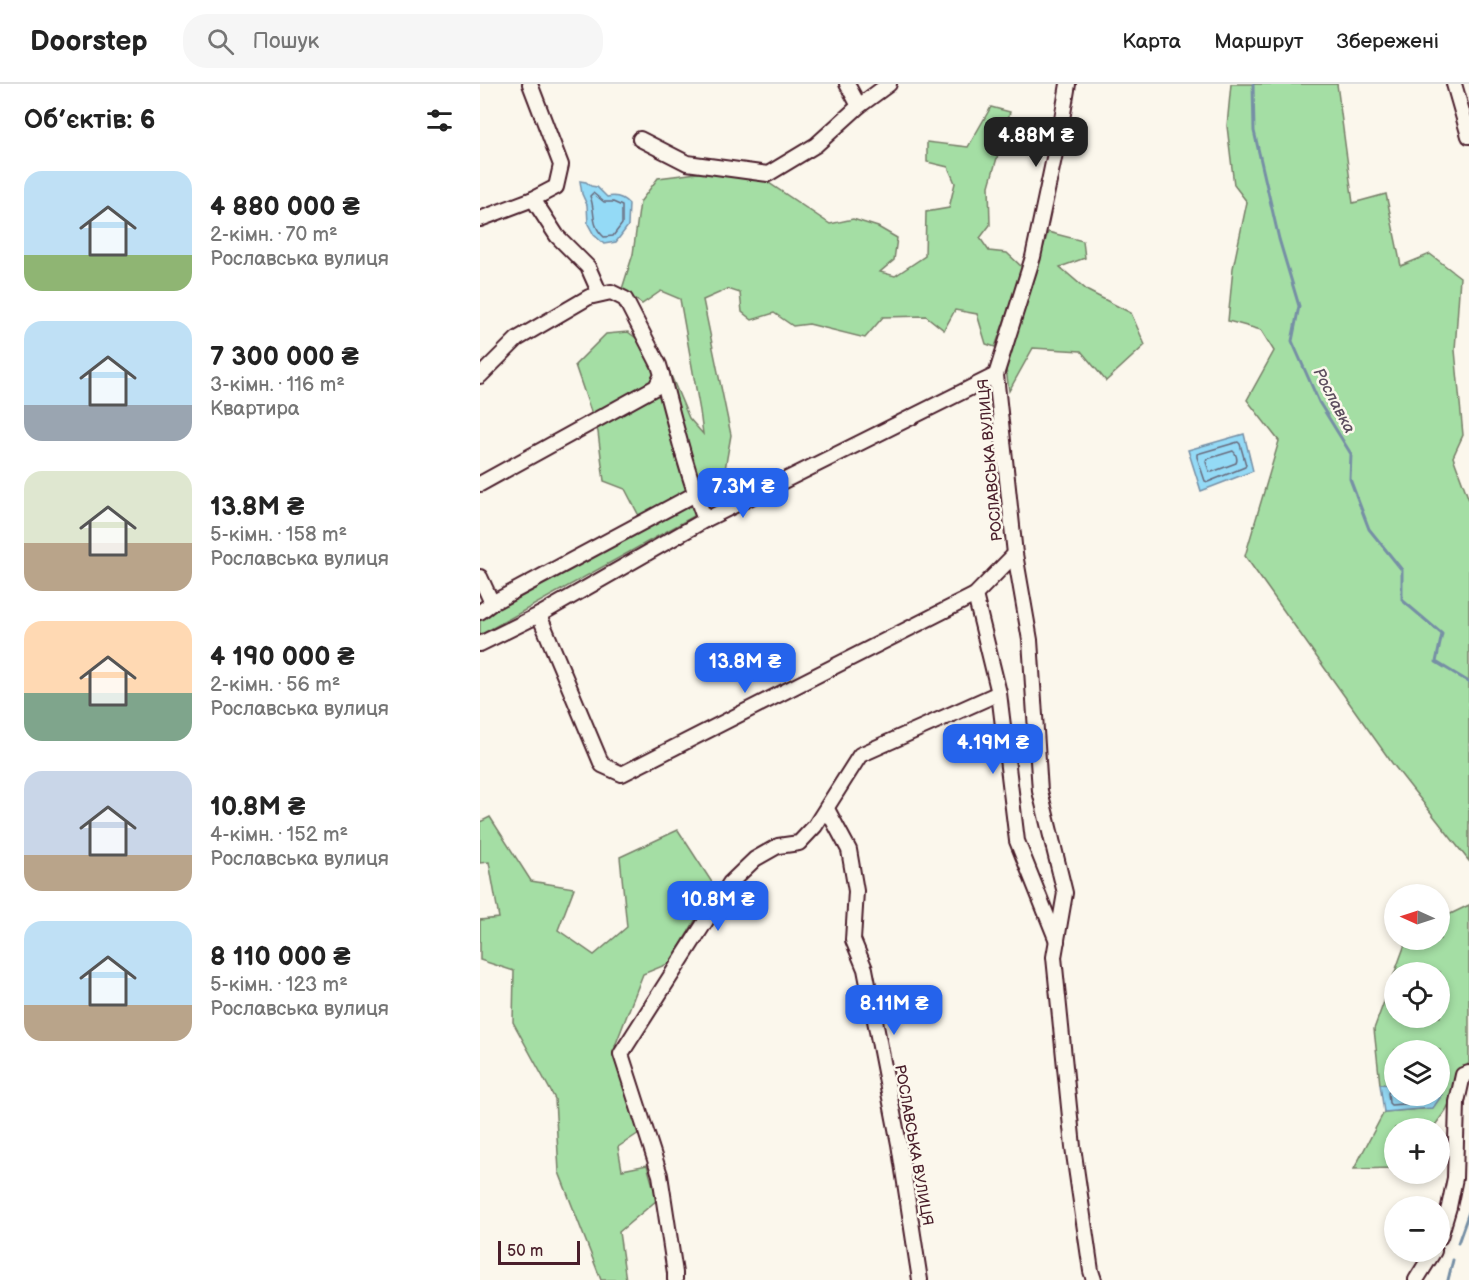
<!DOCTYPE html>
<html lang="uk">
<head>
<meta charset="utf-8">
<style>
	body { margin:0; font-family:"Balsamiq Sans",sans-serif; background:#f6f6f6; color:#222; height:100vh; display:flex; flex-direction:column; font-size:22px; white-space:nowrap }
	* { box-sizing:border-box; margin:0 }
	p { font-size:20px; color:#767676 }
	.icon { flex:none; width:33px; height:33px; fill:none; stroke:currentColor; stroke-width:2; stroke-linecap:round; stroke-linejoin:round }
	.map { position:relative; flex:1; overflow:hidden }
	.sheet { display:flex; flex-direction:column; background:#fff; width:480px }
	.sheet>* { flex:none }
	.needle { width:39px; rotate:273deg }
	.buttons { position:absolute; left:904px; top:800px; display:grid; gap:12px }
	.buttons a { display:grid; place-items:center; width:66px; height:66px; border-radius:50%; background:#fff; box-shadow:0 3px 9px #0003; font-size:30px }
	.scale { position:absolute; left:18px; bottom:15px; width:82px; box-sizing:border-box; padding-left:6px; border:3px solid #4a1f2b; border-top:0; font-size:16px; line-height:21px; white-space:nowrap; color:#4a1f2b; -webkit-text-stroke:4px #fbf7ec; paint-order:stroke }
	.price { position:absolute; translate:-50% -51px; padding:0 14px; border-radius:12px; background:#2563eb; color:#fff; font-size:20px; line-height:39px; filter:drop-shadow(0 2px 3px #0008) }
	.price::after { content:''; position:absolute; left:50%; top:36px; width:18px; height:14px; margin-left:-9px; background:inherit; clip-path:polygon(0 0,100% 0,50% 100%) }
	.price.selected { background:#222; color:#fff }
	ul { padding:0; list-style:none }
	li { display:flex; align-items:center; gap:18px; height:150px; padding:0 24px }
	li span { display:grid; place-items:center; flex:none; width:168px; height:120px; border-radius:18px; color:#555 }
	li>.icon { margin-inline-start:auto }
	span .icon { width:72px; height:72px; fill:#fffc; stroke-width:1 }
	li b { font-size:26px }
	h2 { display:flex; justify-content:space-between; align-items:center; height:72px; padding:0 24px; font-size:26px }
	header { display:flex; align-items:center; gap:36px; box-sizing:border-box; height:84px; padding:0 30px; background:#fff; border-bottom:2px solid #e0e0e0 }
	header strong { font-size:28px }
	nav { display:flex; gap:33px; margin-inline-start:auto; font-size:21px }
	.search { width:420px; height:54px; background:#f6f6f6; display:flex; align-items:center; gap:15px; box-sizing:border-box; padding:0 21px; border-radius:24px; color:#767676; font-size:22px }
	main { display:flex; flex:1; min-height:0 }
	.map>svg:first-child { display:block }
	.green { fill:#a4dea4; stroke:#777e68; stroke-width:1.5; fill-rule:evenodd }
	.water { fill:#94daf6; stroke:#768fa5; stroke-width:1.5 }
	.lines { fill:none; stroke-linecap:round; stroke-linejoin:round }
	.shore { stroke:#686a7c; stroke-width:1.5 }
	.stream { stroke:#768fa5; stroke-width:3 }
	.minor-casing { stroke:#4a1f2b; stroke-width:18 }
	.minor { stroke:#fbf7ec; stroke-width:14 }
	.labels { text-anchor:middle; stroke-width:5; stroke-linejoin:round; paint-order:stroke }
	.street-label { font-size:15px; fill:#4a1f2b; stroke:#fbf7ec }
	.water-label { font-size:16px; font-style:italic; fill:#5c4e5e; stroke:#fbf7ec }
</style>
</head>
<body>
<header>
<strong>Doorstep</strong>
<div class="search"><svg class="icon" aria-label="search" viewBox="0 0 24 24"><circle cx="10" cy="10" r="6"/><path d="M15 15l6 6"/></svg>Пошук</div>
<nav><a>Карта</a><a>Маршрут</a><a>Збережені</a></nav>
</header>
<main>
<section class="sheet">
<h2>Об’єктів: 6<svg class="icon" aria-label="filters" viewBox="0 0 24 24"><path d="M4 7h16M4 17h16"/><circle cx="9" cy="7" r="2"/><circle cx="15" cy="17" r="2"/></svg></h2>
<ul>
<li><span style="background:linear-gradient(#bfe0f5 70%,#8fb573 0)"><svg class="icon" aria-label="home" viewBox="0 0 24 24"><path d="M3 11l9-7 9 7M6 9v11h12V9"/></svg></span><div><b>4 880 000 ₴</b><p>2-кімн. · 70 m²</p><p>Рославська вулиця</p></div></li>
<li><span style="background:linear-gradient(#bfe0f5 70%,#9aa5b1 0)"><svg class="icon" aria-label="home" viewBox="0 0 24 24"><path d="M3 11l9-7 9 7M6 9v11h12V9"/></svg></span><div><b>7 300 000 ₴</b><p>3-кімн. · 116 m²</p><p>Квартира</p></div></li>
<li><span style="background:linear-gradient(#dfe7d0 60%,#b9a48a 0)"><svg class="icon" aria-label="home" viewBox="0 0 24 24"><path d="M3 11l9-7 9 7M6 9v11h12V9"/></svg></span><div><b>13.8M ₴</b><p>5-кімн. · 158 m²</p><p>Рославська вулиця</p></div></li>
<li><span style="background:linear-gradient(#ffd9b3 60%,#7fa58c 0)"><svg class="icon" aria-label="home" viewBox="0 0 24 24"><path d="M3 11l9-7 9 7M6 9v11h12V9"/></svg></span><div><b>4 190 000 ₴</b><p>2-кімн. · 56 m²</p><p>Рославська вулиця</p></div></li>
<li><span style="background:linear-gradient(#c9d6e8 70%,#b9a48a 0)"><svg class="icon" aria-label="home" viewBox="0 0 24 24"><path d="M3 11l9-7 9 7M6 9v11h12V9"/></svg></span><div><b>10.8M ₴</b><p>4-кімн. · 152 m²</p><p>Рославська вулиця</p></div></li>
<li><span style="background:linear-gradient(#bfe0f5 70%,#b9a48a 0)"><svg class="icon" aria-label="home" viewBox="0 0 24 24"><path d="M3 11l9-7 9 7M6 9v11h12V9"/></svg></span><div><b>8 110 000 ₴</b><p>5-кімн. · 123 m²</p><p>Рославська вулиця</p></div></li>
</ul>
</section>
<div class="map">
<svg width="989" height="1196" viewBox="0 0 989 1196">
	<rect width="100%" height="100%" fill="#fbf7ec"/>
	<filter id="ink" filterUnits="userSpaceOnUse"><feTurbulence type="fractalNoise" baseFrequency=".0167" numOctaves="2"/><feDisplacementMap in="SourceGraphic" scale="12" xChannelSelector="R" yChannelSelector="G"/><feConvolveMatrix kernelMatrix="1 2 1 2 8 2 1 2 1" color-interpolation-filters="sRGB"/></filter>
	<g filter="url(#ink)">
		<!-- green -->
		<g class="green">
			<polygon points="751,0 857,0 873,119 906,110 921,182 950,170 980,193 975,266 983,351 973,373 989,416 989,777 912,679 765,472 799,357 767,316 794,267 781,246 748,237 753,184 767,118 754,101 747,42"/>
			<polygon points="511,23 530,28 509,102 510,141 500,154 509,167 527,169 543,184 515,263 506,260 497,230 475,226 464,246 446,232 403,233 385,254 329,240 313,242 294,229 272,236 262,228 260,209 248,205 223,216 251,351 243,397 216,431 0,551 0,528 138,459 158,430 145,405 124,397 118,348 95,281 126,250 148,248 184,275 209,334 223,350 220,327 200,215 181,207 162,220 142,205 153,170 160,118 178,94 265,83 350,140 373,135 398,143 417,154 414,176 400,188 415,192 445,172 446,128 469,124 475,99 468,83 447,78 447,58 488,63"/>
			<polygon points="568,148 603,157 605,174 580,183 608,207 651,229 665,261 626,297 601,267 553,264 529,307 526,285"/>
			<polygon points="10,733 51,797 94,804 78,846 114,871 147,843 140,773 198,746 235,803 190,879 163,890 135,962 159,1049 138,1063 142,1086 167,1081 177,1116 139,1148 146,1196 121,1196 79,1088 75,1015 33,938 34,887 0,876 0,836 19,834 9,778 0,779 0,738"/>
			<path d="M989,821V978L966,1026L953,1044H915V1084L874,1085L904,1028L952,1024L960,1011V966H915V1001L900,1000L894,945L927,855H960V835ZM915,888H960V933H915Z"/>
		</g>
		<!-- water -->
		<g class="water">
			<path d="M100,97L106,98L111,102L117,103L127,113C135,111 143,113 149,120L148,142L136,158L124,160L114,151L108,140L107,121L102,110Z"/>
			<polygon points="764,350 773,387 721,407 708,366"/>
			<polygon points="900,1000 915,1001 915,1011 962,1011 953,1024 904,1028"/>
		</g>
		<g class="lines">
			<!-- shore -->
			<g class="shore">
				<path d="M113,109L124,118H133L142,122V140L133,152L124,153C110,141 116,127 110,112Z"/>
				<polygon points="758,358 760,360 766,381 765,383 728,398 725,397 717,373 717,370"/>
				<path d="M753,367C756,369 758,376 756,379L732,388L729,387L726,378L727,375Z"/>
				<polyline points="915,1006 910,1006 908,1009 909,1019 911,1021 949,1018 954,1011"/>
			</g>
			<!-- stream -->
			<g class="stream">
				<polyline points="773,0 774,47 799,155 819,222 812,257 839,318 871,370 870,395 889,445 922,486 922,516 962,550 956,578 989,598"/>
				<polyline points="978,1159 989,1128"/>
				<polyline points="968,1196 973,1176"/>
			</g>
			<!-- minor casing -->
			<g class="minor-casing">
				<g id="minor">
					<polyline points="367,0 379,22"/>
					<polyline points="588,0 581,41 553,173 516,291 535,470 550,556 560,707 585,809 574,873 593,1063 611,1187 614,1196"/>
					<polyline points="974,0 989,52"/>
					<polyline points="160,55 207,79 288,90 336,61 379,22 409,0"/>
					<polyline points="53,115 77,152 108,183 120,210"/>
					<polyline points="0,135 53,115 76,103 81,81 50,0"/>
					<path d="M182,291C195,340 207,389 225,436"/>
					<polyline points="0,292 37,255 109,213 131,208 145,215 179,281 182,291 176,303 0,400"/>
					<polyline points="0,493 12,519 0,528"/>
					<polyline points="495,511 519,609 537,757 577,857"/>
					<polyline points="12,519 232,401"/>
					<polyline points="59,531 122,681 142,690 495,511 535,470"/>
					<polyline points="0,560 59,531 225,436 516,291"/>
					<polyline points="347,725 369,766 376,807 373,856 385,885 419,1060 440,1196"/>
					<polyline points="960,1153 969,1123 975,1094 977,1018 983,991 989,989"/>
					<polyline points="195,1196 195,1189 180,1091 141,970 250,799 275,775 298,762 319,759 335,742 380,671 519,609"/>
					<polyline points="936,1196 954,1167"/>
				</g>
			</g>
			<!-- minor -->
			<use href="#minor" class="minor"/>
		</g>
	</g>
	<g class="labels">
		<!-- street labels -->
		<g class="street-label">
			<text transform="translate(510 376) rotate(-95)" y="5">РОСЛАВСЬКА ВУЛИЦЯ</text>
			<text transform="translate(434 1061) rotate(80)" y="5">РОСЛАВСЬКА ВУЛИЦЯ</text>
		</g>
		<!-- water labels -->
		<g class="water-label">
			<text transform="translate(855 316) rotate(62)" y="6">Рославка</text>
		</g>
	</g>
</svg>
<div class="buttons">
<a><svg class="needle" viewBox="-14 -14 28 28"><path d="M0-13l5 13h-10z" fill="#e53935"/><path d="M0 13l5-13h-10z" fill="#767676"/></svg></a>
<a><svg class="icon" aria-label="locate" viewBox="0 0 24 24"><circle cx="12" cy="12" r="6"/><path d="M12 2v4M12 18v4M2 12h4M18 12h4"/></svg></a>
<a><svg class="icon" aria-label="layers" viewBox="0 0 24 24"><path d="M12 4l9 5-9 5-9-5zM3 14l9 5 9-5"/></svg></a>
<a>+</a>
<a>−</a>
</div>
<div class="scale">50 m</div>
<b class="price selected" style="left:556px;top:84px">4.88M ₴</b>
<b class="price" style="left:263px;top:435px">7.3M ₴</b>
<b class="price" style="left:265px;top:610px">13.8M ₴</b>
<b class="price" style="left:513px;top:691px">4.19M ₴</b>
<b class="price" style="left:238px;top:848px">10.8M ₴</b>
<b class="price" style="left:414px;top:952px">8.11M ₴</b>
</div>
</main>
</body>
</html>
